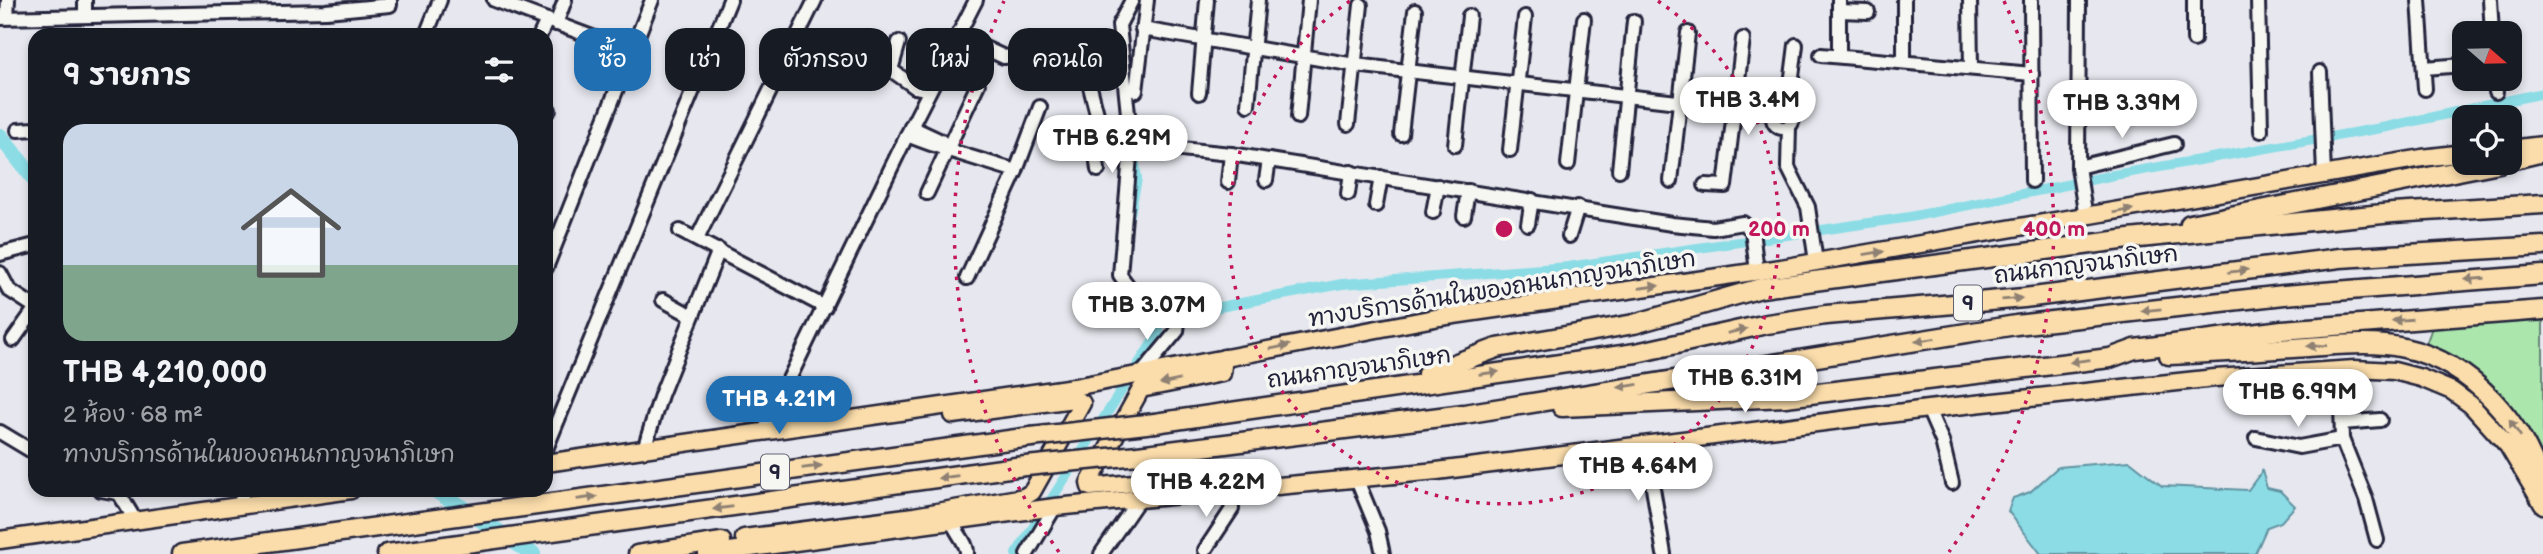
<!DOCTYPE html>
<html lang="th">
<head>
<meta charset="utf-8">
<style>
	body { margin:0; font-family:"Balsamiq Sans","Playpen Sans Thai",sans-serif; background:#20242c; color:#f1f3f6; height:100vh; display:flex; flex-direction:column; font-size:26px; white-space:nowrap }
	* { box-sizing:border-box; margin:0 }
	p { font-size:23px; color:#9ea1a6 }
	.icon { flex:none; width:38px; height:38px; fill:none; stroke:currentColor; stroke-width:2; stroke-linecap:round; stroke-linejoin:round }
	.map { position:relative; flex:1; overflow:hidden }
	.side { position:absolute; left:28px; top:28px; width:525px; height:469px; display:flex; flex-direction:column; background:#171b24; border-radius:21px; box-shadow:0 4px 10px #0003 }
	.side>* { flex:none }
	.hud { position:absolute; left:574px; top:28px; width:665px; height:63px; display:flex; gap:14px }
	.needle { width:46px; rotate:110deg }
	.tools { position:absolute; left:2452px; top:21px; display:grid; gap:14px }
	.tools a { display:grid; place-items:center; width:70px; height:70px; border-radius:14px; background:#171b24; box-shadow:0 4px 10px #0003; font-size:35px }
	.price { position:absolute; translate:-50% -60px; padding:0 16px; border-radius:24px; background:#fff; color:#222; font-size:23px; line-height:46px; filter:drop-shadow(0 2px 4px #0008) }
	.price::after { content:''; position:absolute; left:50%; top:42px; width:21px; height:16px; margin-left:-10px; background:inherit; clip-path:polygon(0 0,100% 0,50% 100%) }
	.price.current { background:#1f6fb2; color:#fff }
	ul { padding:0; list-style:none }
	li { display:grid; align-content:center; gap:14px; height:371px; padding:0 35px }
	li+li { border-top:2px solid #363941 }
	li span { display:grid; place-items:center; height:217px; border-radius:21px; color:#555 }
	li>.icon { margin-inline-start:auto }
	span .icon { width:126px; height:126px; fill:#fffc; stroke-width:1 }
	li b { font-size:30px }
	h2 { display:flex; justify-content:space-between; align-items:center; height:84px; padding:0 35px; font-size:30px }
	.tag { padding:0 24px; border-radius:21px; background:#171b24; box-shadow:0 4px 10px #0003; font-size:24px; line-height:63px }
	.tag.current { background:#1f6fb2; color:#fff }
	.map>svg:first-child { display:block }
	.green { fill:#abe7ad; stroke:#668474; stroke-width:2 }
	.water { fill:#8bdce5; stroke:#6192a1; stroke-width:2 }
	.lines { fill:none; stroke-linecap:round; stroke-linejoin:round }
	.canal { stroke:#8bdce5; stroke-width:10 }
	.river { stroke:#8bdce5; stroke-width:16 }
	.minor-casing { stroke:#22223b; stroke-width:18 }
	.major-casing { stroke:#22223b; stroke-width:21 }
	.highway-casing { stroke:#22223b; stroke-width:23 }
	.minor { stroke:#f6f6f2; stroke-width:12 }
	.major { stroke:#fbddab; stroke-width:16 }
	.highway { stroke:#fbddab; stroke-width:18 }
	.highway-bridge-casing { stroke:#22223b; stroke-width:23; stroke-linecap:butt }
	.highway-bridge { stroke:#fbddab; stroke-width:18 }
	.oneway { fill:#8e8073 }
	.ring { fill:none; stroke:#c2185b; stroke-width:3.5; stroke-dasharray:3.5 7 }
	.labels { text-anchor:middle; stroke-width:7; stroke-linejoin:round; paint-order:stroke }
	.shield { fill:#f6f6f2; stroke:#626272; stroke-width:2 }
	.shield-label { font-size:21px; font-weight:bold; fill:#22223b }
	.street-label { font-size:23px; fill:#22223b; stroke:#f6f6f2 }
	.centre { fill:#c2185b; stroke:#f6f6f2; stroke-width:3.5 }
	.ring-label { font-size:21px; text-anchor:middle; font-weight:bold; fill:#c2185b; stroke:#f6f6f2; stroke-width:7; stroke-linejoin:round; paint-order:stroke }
</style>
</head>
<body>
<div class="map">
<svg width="2543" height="554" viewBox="0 0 2543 554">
	<rect width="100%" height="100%" fill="#e7e8ef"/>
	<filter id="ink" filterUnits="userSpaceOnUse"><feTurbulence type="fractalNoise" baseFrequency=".0143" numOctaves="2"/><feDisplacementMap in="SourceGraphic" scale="14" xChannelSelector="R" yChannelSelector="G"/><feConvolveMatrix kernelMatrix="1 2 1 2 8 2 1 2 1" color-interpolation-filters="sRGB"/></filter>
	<g filter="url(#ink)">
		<!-- green -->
		<path class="green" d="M2543,321V476C2514,403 2499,379 2425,347L2433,325Z"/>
		<!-- water -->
		<polygon class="water" points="2130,461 2162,486 2248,490 2262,471 2267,488 2280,491 2295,506 2281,522 2267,527 2255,554 2041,554 2008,511 2013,498 2030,492 2058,467"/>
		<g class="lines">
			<!-- canal -->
			<g class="canal">
				<polyline points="1130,214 1137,179 1134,156"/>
				<polyline points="1161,318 1342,284 1568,267 1910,217 2114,175 2387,127 2543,93"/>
				<polyline points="1016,554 1158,334 1161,318 1144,307 1133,288"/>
			</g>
			<!-- river -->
			<g class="river">
				<polyline points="0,136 35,180"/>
				<polyline points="435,490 533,554"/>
			</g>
			<!-- minor casing -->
			<g class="minor-casing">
				<g id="minor">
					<polyline points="494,0 632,52"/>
					<polyline points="1132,0 1119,25 1131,144 1120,275 1131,290 1180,307 1177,331 1142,373"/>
					<polyline points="1839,0 1839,55"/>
					<polyline points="1904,0 1904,61"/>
					<polyline points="1970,0 1971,68"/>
					<polyline points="2031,0 2032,181"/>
					<polyline points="2079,0 2078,167 2086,218"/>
					<polyline points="2194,0 2194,40"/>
					<polyline points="2258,0 2261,131"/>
					<polyline points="2419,0 2425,89"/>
					<polyline points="2490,0 2492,33"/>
					<polyline points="1839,11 1868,12"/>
					<polyline points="85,14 85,0"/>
					<polyline points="7,17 8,0"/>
					<polyline points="0,18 326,11 390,5 390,0"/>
					<polyline points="556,24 565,0"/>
					<polyline points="1142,29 1355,65 1774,113"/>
					<polyline points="426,35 440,0"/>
					<polyline points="540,35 547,20"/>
					<polyline points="959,36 1004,57 1029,54 1086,57 1092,69 1089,83 1097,114 1094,138 1098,170"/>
					<polyline points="899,42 891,70 915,87 929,90"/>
					<polyline points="1821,55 2032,74"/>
					<polyline points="2424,68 2464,65"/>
					<polyline points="2320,72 2324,175"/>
					<polyline points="2495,79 2496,92"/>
					<polyline points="915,87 932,51 950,53"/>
					<polyline points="1136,91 1147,0"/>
					<polyline points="1199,93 1207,0"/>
					<polyline points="1248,105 1258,0"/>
					<circle cx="1783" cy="118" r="10"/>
					<polyline points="1788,108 1796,45"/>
					<polyline points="546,109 549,110"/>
					<polyline points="1298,117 1309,0"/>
					<polyline points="1348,124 1361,5"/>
					<polyline points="1789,126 1788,167 1808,207 1816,262"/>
					<polyline points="911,127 941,141"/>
					<polyline points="18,130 35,129"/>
					<polyline points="1401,134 1415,11"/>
					<path d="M907,135C943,150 979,159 1016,171"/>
					<polyline points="1131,144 1231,154 1672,224 1713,228 1743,223 1752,230 1757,272"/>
					<polyline points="1455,145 1469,16"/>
					<polyline points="1510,150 1525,17"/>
					<polyline points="1568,164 1584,19"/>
					<polyline points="2078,167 2174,144"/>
					<polyline points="1619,170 1634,21"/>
					<polyline points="1266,180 1269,160"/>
					<polyline points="1671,181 1688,33"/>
					<polyline points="1228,182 1231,154"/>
					<polyline points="1705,185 1725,186 1743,39"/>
					<polyline points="927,193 978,84"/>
					<polyline points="1348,194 1351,172"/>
					<polyline points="1376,205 1381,177"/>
					<polyline points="1433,212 1438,186"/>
					<polyline points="1464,216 1468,191"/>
					<polyline points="1528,224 1532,200"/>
					<polyline points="680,231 825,307"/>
					<polyline points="1569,236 1578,207"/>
					<polyline points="697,239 815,0"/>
					<polyline points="0,254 35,245"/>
					<polyline points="546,268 652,0"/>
					<polyline points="0,273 9,290 35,307"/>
					<polyline points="967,278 1016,171 1040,107"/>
					<polyline points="663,300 692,316"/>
					<polyline points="13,340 35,309"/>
					<polyline points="2340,370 2342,439 2366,499 2377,540"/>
					<polyline points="1928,409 1942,441 1952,483"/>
					<polyline points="2342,423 2380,420"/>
					<polyline points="0,432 35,453"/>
					<polyline points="763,433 907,135 976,0"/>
					<polyline points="2256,438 2299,447 2342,439"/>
					<polyline points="1646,446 1664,554"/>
					<polyline points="546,449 730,0"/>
					<polyline points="644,449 661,395 719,250"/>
					<polyline points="1357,480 1378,531 1383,554"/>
					<polyline points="101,490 118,493"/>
					<polyline points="117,490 135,520"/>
					<polyline points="240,506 243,490"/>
					<path d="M952,521C955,532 968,543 967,554"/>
					<polyline points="1205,550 1232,509 1229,492"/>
					<polyline points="1027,554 1055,507"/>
					<polyline points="1101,554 1139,499"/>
				</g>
			</g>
			<!-- major casing -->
			<g class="major-casing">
				<g id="major">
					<polyline points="2510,149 2543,145"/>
					<polyline points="776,409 786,419 804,424"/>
					<polyline points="546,463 1074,387 1440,317 1781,268 2422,158 2464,153"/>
					<polyline points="1193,487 1176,489 1174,483 1168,480 1090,487 1089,483 1141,389 1222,373 1224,358"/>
					<polyline points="744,538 914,516 1024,497 1032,492 1082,403 1074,399 953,415"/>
					<polyline points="0,540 351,490"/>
					<polyline points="637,554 722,541"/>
					<polyline points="707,554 1055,507 1437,471 1928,409 2215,378 2355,369 2394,371 2421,378 2452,391 2471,405 2508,446 2543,505"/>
				</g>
			</g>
			<!-- highway casing -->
			<g class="highway-casing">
				<g id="highway">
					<polyline points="2510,160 2543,152"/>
					<polyline points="2190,224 2499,163"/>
					<path d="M2169,355C2215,353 2262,350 2308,347C2340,345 2372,341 2404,348C2473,363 2525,424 2543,490"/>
					<polyline points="1427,374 1497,348 1634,324 1761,288 2129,239 2393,213 2543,204"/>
					<polyline points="1562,407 1785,397 2110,358 2135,349 2282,330 2543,310"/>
					<polyline points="1155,423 1636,353 1767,324 1826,315 2024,298 2340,258 2543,246"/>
					<polyline points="1138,455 1464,414 2016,325 2284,295 2543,275"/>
					<polyline points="182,554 1031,437"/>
					<polyline points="387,554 1016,467"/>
				</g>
			</g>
			<!-- minor -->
			<use href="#minor" class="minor"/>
			<!-- major -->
			<use href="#major" class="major"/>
			<!-- highway -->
			<use href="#highway" class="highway"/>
			<!-- highway-bridge casing -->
			<g class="highway-bridge-casing">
				<g id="highway-bridge">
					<polyline points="1031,437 1155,423"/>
					<polyline points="1016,467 1138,455"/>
				</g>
			</g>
			<!-- highway-bridge -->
			<use href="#highway-bridge" class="highway-bridge"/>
		</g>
		<!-- one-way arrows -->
		<defs><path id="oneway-solid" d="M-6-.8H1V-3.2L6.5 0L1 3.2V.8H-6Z" transform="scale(1.75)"/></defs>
		<g class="oneway">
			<use href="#oneway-solid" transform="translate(2123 211) rotate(-10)"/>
			<use href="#oneway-solid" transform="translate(1874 253) rotate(-9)"/>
			<use href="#oneway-solid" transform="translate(2238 271) rotate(-7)"/>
			<use href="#oneway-solid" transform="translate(2475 279) rotate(176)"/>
			<use href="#oneway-solid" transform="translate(1649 287) rotate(-8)"/>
			<use href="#oneway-solid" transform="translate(2012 299) rotate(-5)"/>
			<use href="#oneway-solid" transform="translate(2151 310) rotate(174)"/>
			<use href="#oneway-solid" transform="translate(2402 320) rotate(176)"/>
			<use href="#oneway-solid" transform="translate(1737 331) rotate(-13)"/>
			<use href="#oneway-solid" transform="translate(1925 340) rotate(171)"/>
			<use href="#oneway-solid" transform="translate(2317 346) rotate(177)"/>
			<use href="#oneway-solid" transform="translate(1280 347) rotate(-11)"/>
			<use href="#oneway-solid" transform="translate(2080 361) rotate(173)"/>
			<use href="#oneway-solid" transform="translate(1489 373) rotate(-8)"/>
			<use href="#oneway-solid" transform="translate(1170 382) rotate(169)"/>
			<use href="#oneway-solid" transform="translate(1628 386) rotate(171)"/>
			<use href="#oneway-solid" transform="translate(2515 428) rotate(-124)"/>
			<use href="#oneway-solid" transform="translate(812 467) rotate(-8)"/>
			<use href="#oneway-solid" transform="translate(948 477) rotate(172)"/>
			<use href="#oneway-solid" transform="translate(587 498) rotate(-8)"/>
			<use href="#oneway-solid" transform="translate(723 508) rotate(172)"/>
		</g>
	</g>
	<!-- distance rings -->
	<g class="ring">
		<path d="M1658 1A275 275 0 1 1 1350 1"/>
		<path d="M1059 552A550 550 0 0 1 1004 1M2004 1A550 550 0 0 1 1949 552"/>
	</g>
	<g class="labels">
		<!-- shield labels -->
		<g class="shield">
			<rect x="1954" y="285.5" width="28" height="35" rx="5"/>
			<rect x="761" y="454.5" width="28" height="35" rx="5"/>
		</g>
		<g class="shield-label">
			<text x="1968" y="310">9</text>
			<text x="775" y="479">9</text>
		</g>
		<!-- street labels -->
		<g class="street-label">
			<text transform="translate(2086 264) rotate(-7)" y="8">ถนนกาญจนาภิเษก</text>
			<text transform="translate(1502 288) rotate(-9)" y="8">ทางบริการด้านในของถนนกาญจนาภิเษก</text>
			<text transform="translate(1359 367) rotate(-8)" y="8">ถนนกาญจนาภิเษก</text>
		</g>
	</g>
	<circle cx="1504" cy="229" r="10" class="centre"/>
	<g class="ring-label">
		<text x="1779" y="236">200 m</text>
		<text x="2054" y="236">400 m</text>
	</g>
</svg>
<div class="tools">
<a><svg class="needle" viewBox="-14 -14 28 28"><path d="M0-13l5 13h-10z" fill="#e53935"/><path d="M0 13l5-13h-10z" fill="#9ea1a6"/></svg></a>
<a><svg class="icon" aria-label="locate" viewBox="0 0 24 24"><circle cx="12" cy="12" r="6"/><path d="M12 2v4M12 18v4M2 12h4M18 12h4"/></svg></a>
</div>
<b class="price" style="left:1748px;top:137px">THB 3.4M</b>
<b class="price" style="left:2122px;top:140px">THB 3.39M</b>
<b class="price" style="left:1112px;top:175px">THB 6.29M</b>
<b class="price" style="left:1147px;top:342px">THB 3.07M</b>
<b class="price" style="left:1745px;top:415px">THB 6.31M</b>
<b class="price" style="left:2298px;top:429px">THB 6.99M</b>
<b class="price current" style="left:779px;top:436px">THB 4.21M</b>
<b class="price" style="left:1638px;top:503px">THB 4.64M</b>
<b class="price" style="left:1206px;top:519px">THB 4.22M</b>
<div class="hud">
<a class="tag current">ซื้อ</a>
<a class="tag">เช่า</a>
<a class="tag">ตัวกรอง</a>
<a class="tag">ใหม่</a>
<a class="tag">คอนโด</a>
</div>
<section class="side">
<h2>9 รายการ<svg class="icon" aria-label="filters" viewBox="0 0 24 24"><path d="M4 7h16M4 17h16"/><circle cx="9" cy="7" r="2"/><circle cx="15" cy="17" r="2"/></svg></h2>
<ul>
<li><span style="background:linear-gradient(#c9d6e8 65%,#7fa58c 0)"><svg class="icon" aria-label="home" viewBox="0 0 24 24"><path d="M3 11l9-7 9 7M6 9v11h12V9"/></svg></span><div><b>THB 4,210,000</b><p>2 ห้อง · 68 m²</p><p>ทางบริการด้านในของถนนกาญจนาภิเษก</p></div></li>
</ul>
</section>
</div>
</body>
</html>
